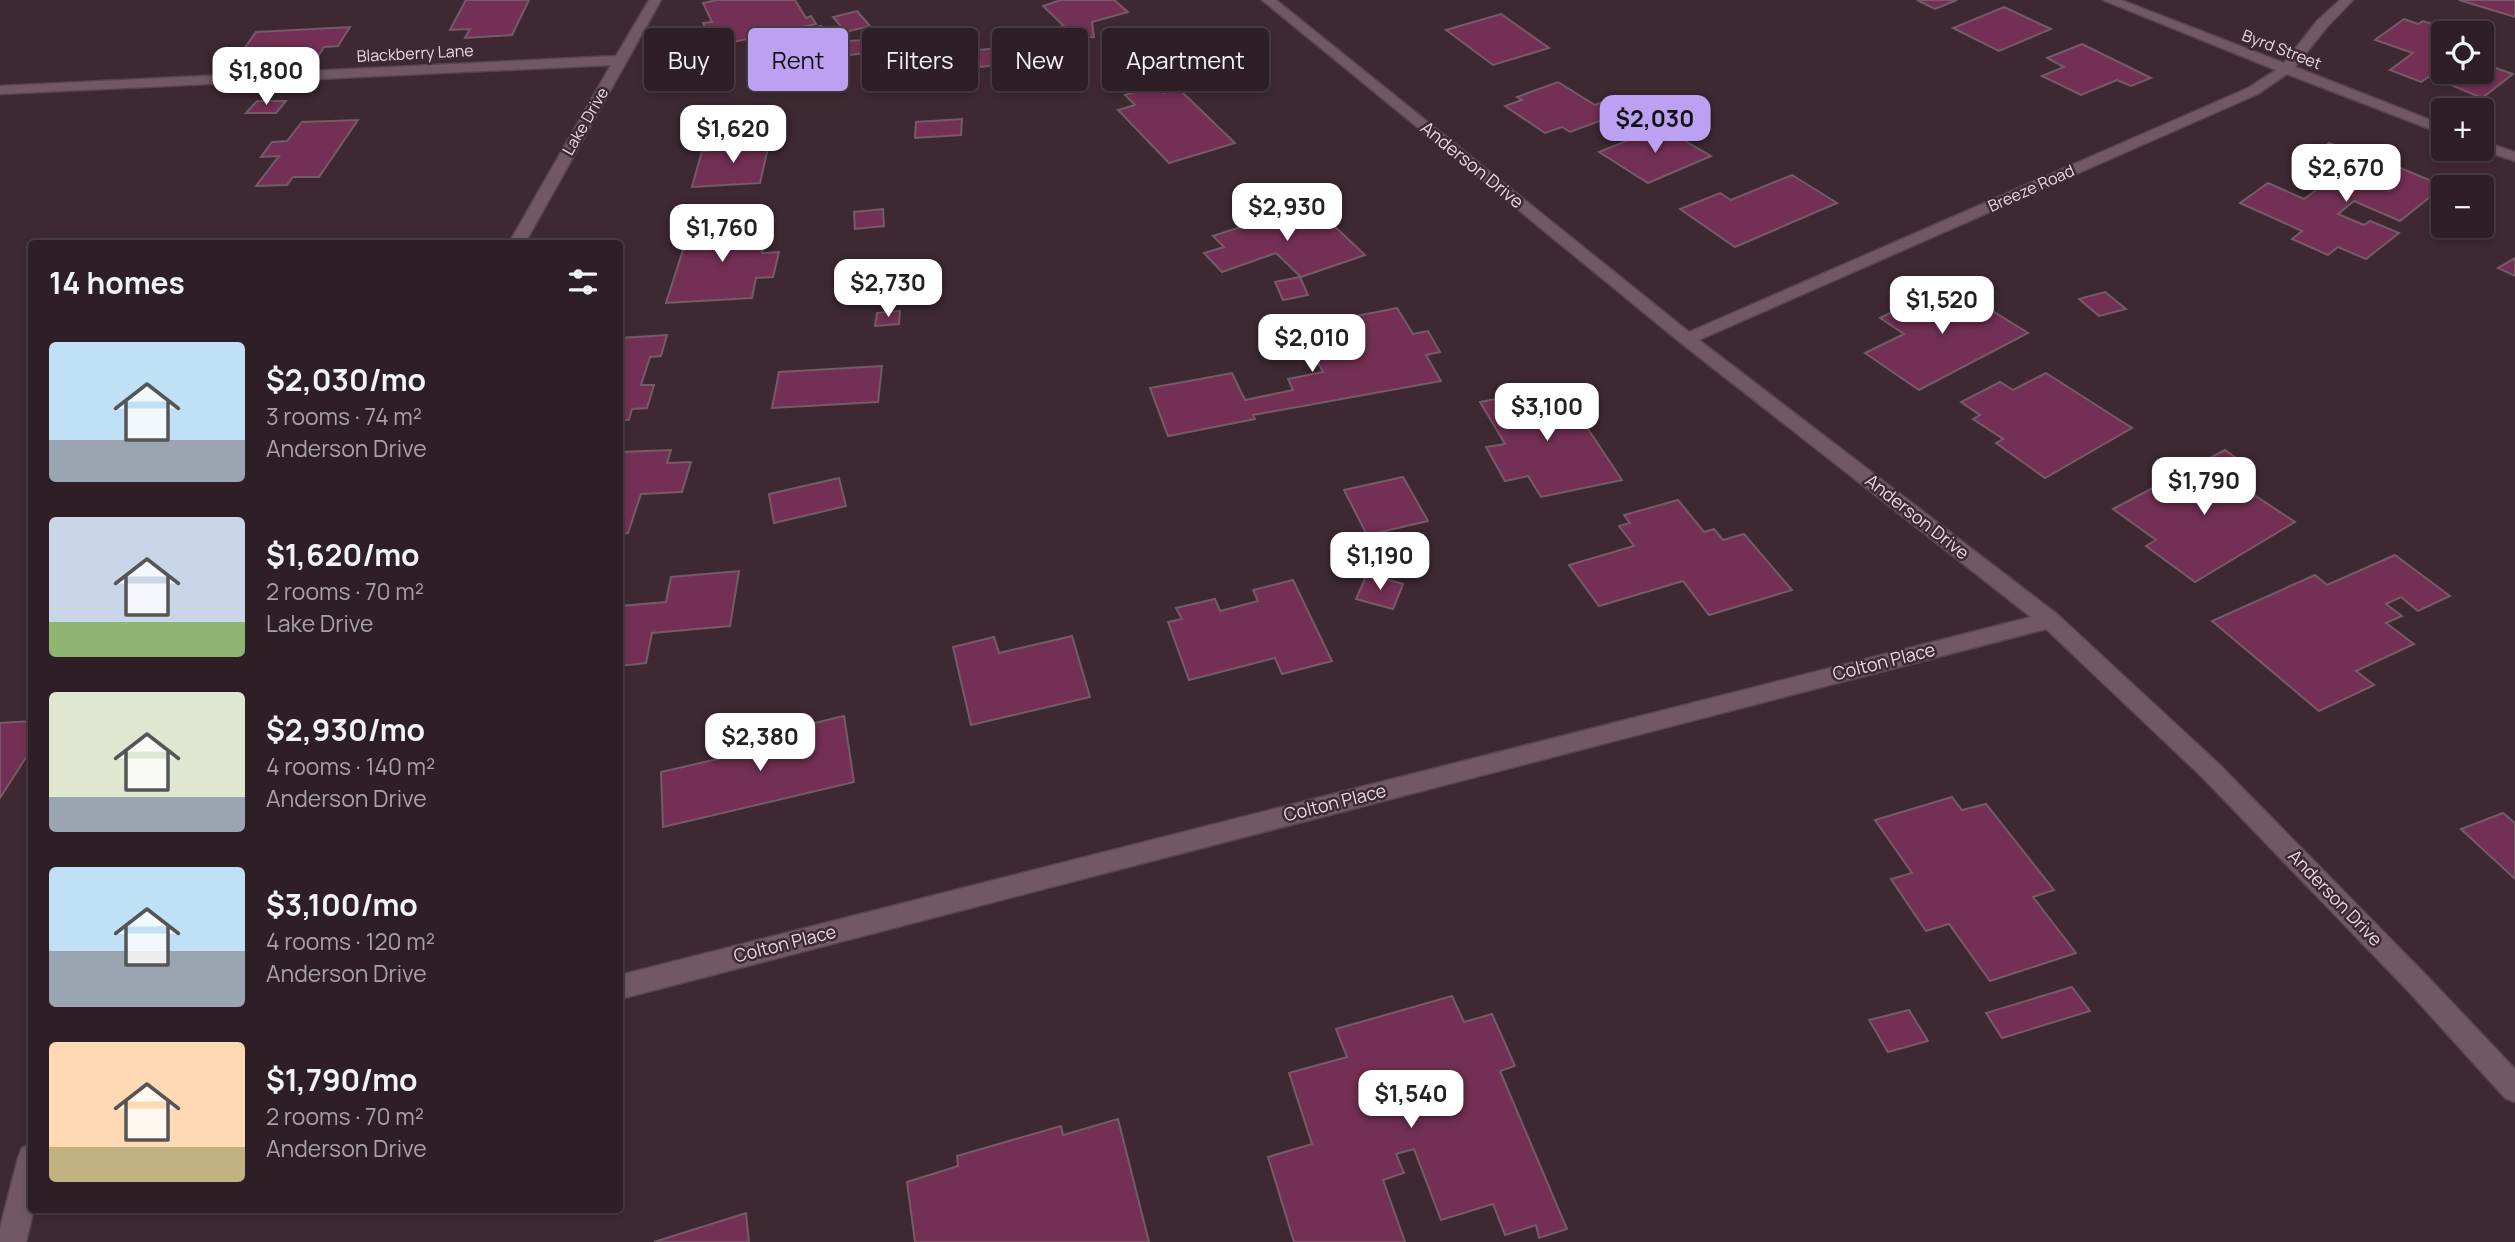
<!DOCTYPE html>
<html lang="en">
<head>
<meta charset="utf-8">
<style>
	body { margin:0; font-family:Manrope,sans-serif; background:#36272e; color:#f1f3f6; height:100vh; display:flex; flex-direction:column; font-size:26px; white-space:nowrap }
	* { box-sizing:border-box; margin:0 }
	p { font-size:23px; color:#a7a2a7 }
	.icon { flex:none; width:38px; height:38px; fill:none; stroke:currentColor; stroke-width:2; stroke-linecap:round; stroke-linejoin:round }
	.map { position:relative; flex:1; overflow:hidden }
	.sheet { position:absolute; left:28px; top:240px; width:595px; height:973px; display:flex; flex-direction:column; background:#2e1f26; border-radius:7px; box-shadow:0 4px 10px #0003,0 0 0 2px #493d43 }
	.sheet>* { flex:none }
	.banner { position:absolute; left:644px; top:28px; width:665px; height:63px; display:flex; gap:14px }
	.buttons { position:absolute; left:2431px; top:21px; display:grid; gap:14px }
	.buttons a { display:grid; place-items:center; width:63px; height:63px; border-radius:7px; background:#2e1f26; box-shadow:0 4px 10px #0003,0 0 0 2px #493d43; font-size:35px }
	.price { position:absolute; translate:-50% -60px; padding:0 16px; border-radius:14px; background:#fff; color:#222; font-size:23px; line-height:46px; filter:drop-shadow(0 2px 4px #0008) }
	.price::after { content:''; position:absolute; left:50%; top:42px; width:21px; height:16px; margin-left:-10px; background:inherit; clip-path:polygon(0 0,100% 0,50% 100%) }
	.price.current { background:#bca0f2; color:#111 }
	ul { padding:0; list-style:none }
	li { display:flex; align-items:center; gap:21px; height:175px; padding:0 21px }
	li span { display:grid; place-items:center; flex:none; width:196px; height:140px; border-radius:7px; color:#555 }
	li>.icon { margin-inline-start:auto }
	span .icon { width:84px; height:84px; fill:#fffc; stroke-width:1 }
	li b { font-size:30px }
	h2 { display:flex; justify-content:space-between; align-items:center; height:84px; padding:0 21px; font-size:30px }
	.tag { padding:0 24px; border-radius:7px; background:#2e1f26; box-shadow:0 4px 10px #0003,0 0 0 2px #493d43; font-size:24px; line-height:63px }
	.tag.current { background:#bca0f2; color:#111 }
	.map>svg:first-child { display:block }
	.building { fill:#743054; stroke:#745b66; stroke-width:2 }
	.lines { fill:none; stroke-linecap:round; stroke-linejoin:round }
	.minor-casing { stroke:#57454e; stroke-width:3 }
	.minor { fill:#715863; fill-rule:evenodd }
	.labels { text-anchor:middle; stroke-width:5; stroke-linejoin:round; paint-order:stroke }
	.far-street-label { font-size:16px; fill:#e6d8de; stroke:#3e2933 }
	.street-label { font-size:18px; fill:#e6d8de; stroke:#3e2933 }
</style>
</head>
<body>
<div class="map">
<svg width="2515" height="1242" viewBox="0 0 2515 1242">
	<rect width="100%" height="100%" fill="#3e2933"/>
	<!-- building -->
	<g class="building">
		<polygon points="466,0 529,0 512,35 465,38 470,29 450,30"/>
		<polygon points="717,0 795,0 806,18 811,16 816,24 714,46 703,23 712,22 703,3"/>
		<polygon points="1061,0 1114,0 1128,12 1092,22 1094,37 1054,39 1053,28 1064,26 1043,6"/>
		<polygon points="1917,0 1957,0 1935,9"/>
		<polygon points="2459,0 2515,0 2515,17"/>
		<polygon points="2004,7 2051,29 1999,51 1953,28"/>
		<polygon points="857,11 870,26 846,32 833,17"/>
		<polygon points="1501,14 1549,48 1493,65 1446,30"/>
		<polygon points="2404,19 2418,24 2423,21 2450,30 2433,42 2443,46 2443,72 2482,72 2482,60 2484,61 2482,63 2513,74 2482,98 2430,76 2421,82 2390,70 2413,53 2375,40"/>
		<polygon points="821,26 828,37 788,46 781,35"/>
		<polygon points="350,27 338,46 324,47 317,58 234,63 256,32"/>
		<polygon points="848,39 848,41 865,40 866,53 833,57 832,40"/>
		<polygon points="2082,44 2151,78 2131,86 2117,80 2081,95 2042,76 2064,67 2047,58"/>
		<polygon points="1037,45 1039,61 980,67 978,50"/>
		<polygon points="1558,82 1595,105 1613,98 1632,109 1570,132 1562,127 1545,133 1505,106 1522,100 1517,97"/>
		<polygon points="1156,86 1164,93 1179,89 1235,143 1169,163 1118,110 1135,105 1125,95"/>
		<polygon points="257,101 286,101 276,113 246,113"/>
		<polygon points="962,119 961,135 915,138 916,122"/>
		<polygon points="358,120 319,177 293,177 287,185 256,186 279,156 261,157 272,142 287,141 302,122"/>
		<polygon points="1661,127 1711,156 1648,183 1599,152"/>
		<polygon points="770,139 760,183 692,187 702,151 737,148 738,141"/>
		<polygon points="2329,143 2395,170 2398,167 2439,184 2431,191 2435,193 2400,221 2354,201 2338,214 2364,225 2370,221 2399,233 2366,259 2338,247 2328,255 2292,239 2302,231 2240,203 2268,183 2304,199 2345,169 2313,156"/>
		<polygon points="1792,175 1837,203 1735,247 1680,209 1720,193 1731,200"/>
		<polygon points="1311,204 1365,255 1301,277 1276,253 1222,272 1204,253 1224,247 1213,236"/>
		<polygon points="883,209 884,226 855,229 854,212"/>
		<polygon points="770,224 762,253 779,252 773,277 756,278 752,298 666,303 690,228"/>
		<polygon points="2515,258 2515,276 2498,268"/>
		<polygon points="1300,277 1308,295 1283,300 1275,282"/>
		<polygon points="1949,284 2028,333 1919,390 1865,353 1904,334 1880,318"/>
		<polygon points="2105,292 2126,309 2099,316 2079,299"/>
		<polygon points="1397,308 1413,334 1428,331 1440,352 1426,355 1441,381 1253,415 1255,419 1168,436 1150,388 1232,373 1245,400 1293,390 1288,379 1323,372 1299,327"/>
		<polygon points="900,311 899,324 875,326 877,313"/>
		<polygon points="667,335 661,356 650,357 641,385 654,385 647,408 632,409 629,420 620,420 620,338"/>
		<polygon points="882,366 878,402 772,408 779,372"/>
		<polygon points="2046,373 2132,428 2045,478 1996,443 2003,439 1973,419 1980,415 1961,402 2000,382 2013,390"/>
		<polygon points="1560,387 1622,480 1541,497 1528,476 1505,481 1486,447 1505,444 1480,402"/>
		<polygon points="671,450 667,463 691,462 682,492 641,494 628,533 620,534 620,452"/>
		<polygon points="2225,450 2253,470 2233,481 2295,522 2195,582 2146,546 2156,540 2113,509"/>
		<polygon points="1403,477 1428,521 1367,535 1344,490"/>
		<polygon points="839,478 846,506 774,523 769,494"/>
		<polygon points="1678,500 1704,532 1714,529 1723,540 1744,534 1792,590 1709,615 1683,581 1599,606 1569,565 1634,546 1619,526 1630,523 1624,515"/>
		<polygon points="2395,555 2450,596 2418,611 2401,597 2386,604 2402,616 2386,623 2414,644 2356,671 2374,685 2319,711 2212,621 2315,575 2327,585"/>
		<polygon points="739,571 730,626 652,633 646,663 620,666 620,606 666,602 671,577"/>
		<polygon points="1367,574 1403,584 1393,609 1356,599"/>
		<polygon points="1293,580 1332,661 1282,674 1275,658 1189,680 1168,622 1182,619 1176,608 1215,599 1220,611 1258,601 1253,590"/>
		<polygon points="1072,636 1090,697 971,725 953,647 994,637 999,653"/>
		<polygon points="844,716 854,782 663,827 661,772 748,752 747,739"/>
		<polygon points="32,721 32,748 0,798 0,723"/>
		<polygon points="1952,797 1962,810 1986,804 2054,890 2033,897 2076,953 1990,981 1949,924 1926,931 1891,879 1912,873 1875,820"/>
		<polygon points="2503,813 2515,823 2515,879 2461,829"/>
		<polygon points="2072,987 2090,1011 2002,1038 1986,1013"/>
		<polygon points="1452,996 1464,1022 1492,1014 1515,1066 1500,1071 1567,1229 1539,1238 1536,1225 1505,1235 1493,1204 1441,1220 1414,1149 1396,1154 1404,1173 1383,1180 1405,1242 1294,1242 1268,1157 1312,1144 1289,1073 1347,1057 1336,1029"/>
		<polygon points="1909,1010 1928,1041 1888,1052 1869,1020"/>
		<polygon points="1118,1119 1149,1242 915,1242 907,1182 958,1166 957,1156 1061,1126 1063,1135"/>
		<polygon points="746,1213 749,1242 654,1242"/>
	</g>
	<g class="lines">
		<!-- minor casing -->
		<g class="minor-casing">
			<g id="minor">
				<polygon points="649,0 661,0 525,243 509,243 611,65 0,94 0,86 616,56"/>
				<polygon points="1262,0 1276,0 1689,332 2248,88 2276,70 2103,0 2121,0 2284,63 2317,21 2340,0 2353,0 2327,27 2295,67 2443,125 2443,134 2287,74 2258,94 1699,340 2057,614 2219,764 2428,977 2515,1069 2515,1102 2505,1098 2410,993 2203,778 2046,629 620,999 620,975 2031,617 1681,343"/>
				<polygon points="2482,141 2515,152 2515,161 2478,149 2482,149"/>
				<polygon points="32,1144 34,1209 26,1242 0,1242 0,1228 18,1158 22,1148"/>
			</g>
		</g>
		<!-- minor -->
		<use href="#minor" class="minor"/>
	</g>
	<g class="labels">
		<!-- far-street labels -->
		<g class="far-street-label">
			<text transform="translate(2282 49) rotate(21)" y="6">Byrd Street</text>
			<text transform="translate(415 53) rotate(-3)" y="6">Blackberry Lane</text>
			<text transform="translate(585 121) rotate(-60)" y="6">Lake Drive</text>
			<text transform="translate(2031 188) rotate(-24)" y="6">Breeze Road</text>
		</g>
		<!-- street labels -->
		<g class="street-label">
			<text transform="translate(1472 165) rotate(39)" y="6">Anderson Drive</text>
			<text transform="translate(1917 517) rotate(38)" y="6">Anderson Drive</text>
			<text transform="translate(1884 662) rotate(-14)" y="6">Colton Place</text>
			<text transform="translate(1335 803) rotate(-14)" y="6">Colton Place</text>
			<text transform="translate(2335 898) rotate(46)" y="6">Anderson Drive</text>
			<text transform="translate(785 944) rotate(-14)" y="6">Colton Place</text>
		</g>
	</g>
</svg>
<div class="buttons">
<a><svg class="icon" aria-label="locate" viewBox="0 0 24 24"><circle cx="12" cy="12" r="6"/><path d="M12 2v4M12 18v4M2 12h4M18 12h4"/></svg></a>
<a>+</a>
<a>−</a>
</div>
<b class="price" style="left:266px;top:107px">$1,800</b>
<b class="price current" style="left:1655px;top:155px">$2,030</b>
<b class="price" style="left:733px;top:165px">$1,620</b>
<b class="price" style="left:2346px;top:204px">$2,670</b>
<b class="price" style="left:1287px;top:243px">$2,930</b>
<b class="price" style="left:722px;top:264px">$1,760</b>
<b class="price" style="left:888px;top:319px">$2,730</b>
<b class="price" style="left:1942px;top:336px">$1,520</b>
<b class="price" style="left:1312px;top:374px">$2,010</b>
<b class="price" style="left:1547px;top:443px">$3,100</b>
<b class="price" style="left:2204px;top:517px">$1,790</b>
<b class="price" style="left:1380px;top:592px">$1,190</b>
<b class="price" style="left:760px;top:773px">$2,380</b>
<b class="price" style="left:1411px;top:1130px">$1,540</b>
<div class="banner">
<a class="tag">Buy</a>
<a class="tag current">Rent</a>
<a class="tag">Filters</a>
<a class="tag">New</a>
<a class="tag">Apartment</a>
</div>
<section class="sheet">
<h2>14 homes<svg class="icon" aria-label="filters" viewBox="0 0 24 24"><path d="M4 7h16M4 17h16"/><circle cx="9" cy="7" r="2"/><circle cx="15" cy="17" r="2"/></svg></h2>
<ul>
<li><span style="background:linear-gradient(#bfe0f5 70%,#9aa5b1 0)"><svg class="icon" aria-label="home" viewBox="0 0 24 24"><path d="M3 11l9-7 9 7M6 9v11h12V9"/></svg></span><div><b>$2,030/mo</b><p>3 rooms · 74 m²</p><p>Anderson Drive</p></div></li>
<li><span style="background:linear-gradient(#c9d6e8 75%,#8fb573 0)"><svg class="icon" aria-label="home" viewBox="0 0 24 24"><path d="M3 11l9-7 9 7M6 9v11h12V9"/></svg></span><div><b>$1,620/mo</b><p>2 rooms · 70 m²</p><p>Lake Drive</p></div></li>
<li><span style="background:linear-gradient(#dfe7d0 75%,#9aa5b1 0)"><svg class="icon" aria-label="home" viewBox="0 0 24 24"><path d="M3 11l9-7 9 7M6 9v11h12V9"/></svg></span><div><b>$2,930/mo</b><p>4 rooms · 140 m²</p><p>Anderson Drive</p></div></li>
<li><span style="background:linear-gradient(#bfe0f5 60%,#9aa5b1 0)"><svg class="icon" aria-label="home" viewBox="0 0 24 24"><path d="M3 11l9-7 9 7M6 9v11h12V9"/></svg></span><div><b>$3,100/mo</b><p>4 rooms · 120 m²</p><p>Anderson Drive</p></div></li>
<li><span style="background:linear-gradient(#ffd9b3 75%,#c2b280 0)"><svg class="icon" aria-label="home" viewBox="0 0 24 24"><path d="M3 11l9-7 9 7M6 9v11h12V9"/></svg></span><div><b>$1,790/mo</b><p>2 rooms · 70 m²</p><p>Anderson Drive</p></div></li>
</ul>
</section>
</div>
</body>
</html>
